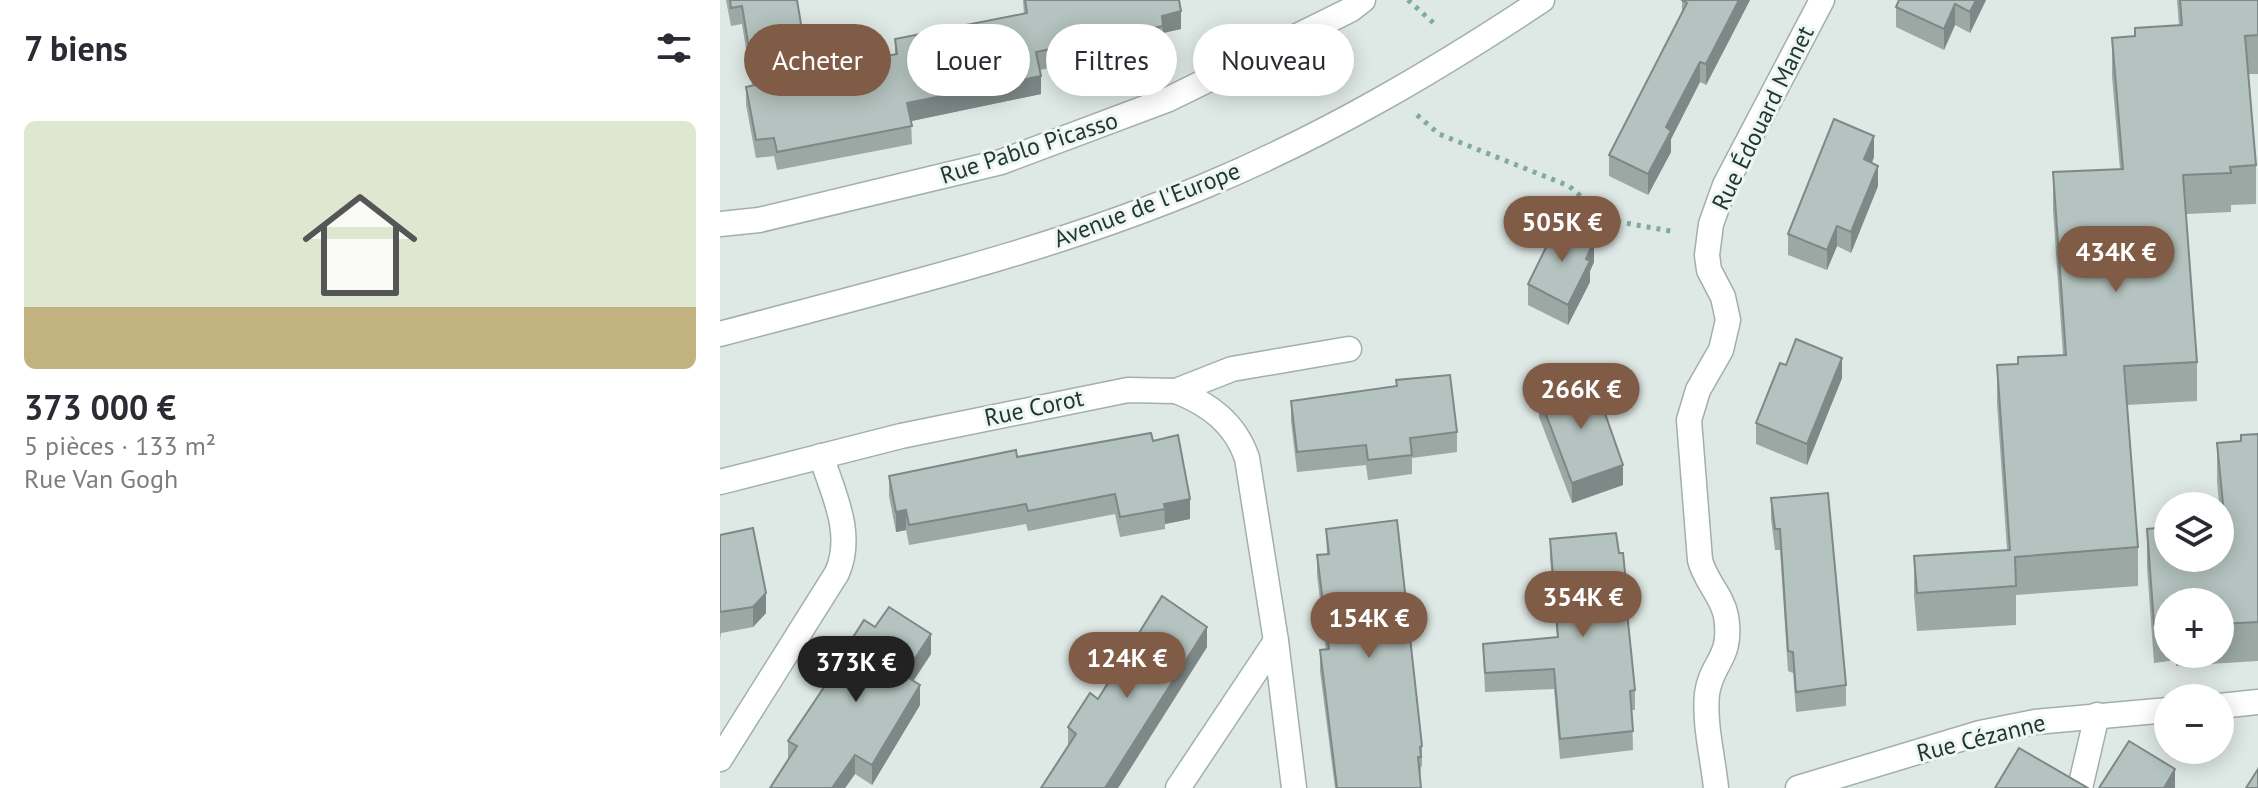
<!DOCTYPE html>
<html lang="fr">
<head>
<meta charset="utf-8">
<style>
	body { margin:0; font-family:"PT Sans",sans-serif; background:#f2f2f3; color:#2b2b33; height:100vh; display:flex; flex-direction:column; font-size:30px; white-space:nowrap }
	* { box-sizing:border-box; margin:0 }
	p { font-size:26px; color:#7c7c81 }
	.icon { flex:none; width:44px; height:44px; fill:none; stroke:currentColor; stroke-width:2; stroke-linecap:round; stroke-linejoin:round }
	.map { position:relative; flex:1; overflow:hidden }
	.sheet { display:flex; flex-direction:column; background:#fff; width:720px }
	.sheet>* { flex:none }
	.hud { position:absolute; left:24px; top:24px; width:760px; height:72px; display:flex; gap:16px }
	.buttons { position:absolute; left:1434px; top:492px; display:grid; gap:16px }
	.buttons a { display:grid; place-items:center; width:80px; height:80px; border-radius:50%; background:#fff; box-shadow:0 4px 20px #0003; font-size:40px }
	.price { position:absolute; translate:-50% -68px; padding:0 18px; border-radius:28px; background:#805b46; color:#fff; font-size:26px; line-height:52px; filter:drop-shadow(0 2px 4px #0008) }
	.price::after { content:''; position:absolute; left:50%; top:48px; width:24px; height:18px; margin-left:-12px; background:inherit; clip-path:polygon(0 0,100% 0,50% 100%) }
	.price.current { background:#222; color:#fff }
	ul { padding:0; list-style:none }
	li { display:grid; align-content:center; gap:16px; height:424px; padding:0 24px }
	li span { display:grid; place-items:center; height:248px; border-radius:12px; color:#555 }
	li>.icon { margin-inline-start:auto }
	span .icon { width:144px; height:144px; fill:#fffc; stroke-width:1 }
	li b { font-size:34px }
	h2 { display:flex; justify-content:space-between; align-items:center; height:96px; padding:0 24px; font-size:34px }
	.tag { padding:0 28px; border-radius:36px; background:#fff; box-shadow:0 4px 20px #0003; font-size:28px; line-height:72px }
	.tag.current { background:#805b46; color:#fff }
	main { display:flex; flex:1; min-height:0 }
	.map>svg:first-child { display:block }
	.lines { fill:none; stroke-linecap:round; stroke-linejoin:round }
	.minor-casing { stroke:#a2afac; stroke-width:27 }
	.path { stroke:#80aaa3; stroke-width:5; stroke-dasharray:4 6; stroke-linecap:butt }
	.minor { stroke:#fff; stroke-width:24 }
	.wall { fill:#9ba8a4; fill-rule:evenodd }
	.shaded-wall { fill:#7e8886 }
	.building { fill:#b4c3bf; stroke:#7e8886; stroke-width:2 }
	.labels { text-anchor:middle; stroke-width:6; stroke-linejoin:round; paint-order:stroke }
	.street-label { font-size:24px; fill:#213734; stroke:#eef6f3 }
</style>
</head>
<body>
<main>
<section class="sheet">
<h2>7 biens<svg class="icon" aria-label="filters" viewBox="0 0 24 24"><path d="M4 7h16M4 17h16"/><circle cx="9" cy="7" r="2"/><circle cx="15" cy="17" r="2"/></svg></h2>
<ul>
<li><span style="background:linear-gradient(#dfe7d0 75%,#c2b280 0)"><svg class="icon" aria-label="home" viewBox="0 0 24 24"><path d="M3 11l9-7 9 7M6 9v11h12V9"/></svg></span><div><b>373 000 €</b><p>5 pièces · 133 m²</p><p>Rue Van Gogh</p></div></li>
</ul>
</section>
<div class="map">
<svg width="1538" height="788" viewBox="0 0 1538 788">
	<rect width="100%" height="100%" fill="#dee8e5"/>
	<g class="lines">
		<!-- minor casing -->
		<g class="minor-casing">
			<g id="minor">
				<polyline points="0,224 39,220 281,162 449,99 630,10 643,0"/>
				<path d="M0,334C164,290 331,251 487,185C606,135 715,71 822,0"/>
				<path d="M456,391C489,404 515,423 527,458L556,641L574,788"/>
				<polyline points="0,482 181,436 408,390 456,391 512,369 629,349"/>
				<polyline points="1500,706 1538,702"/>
				<path d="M0,759L117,573C134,534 114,495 101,456"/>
				<polyline points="458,788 556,641"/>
				<path d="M996,788C993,758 984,724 987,694C991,662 1013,659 1006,616C1002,595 985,581 980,560L969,420L978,390L1001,350L1008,320L1003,297L989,270L987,255L991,224L1005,185L1102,0"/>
				<polyline points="1078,788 1260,733 1315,722 1448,710"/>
				<polyline points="1360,788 1377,715"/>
			</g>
		</g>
		<!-- path -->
		<g class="path">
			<polyline points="688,0 717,26"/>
			<polyline points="697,115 719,134 849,186 888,220 956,232"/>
		</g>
		<!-- minor -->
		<use href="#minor" class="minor"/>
	</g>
	<!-- wall -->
	<g class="wall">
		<polygon points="6,0 77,0 89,72 175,54 175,39 304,14 303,0 459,0 461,29 443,33 443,45 320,70 321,94 191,121 192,144 57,170 54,156 36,158 26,105 26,87 32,86 22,24 11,26"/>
		<polygon points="962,0 1030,0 986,85 980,82 951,139 951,152 928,195 889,176 889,155 962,12"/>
		<polygon points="1179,0 1266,0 1250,33 1235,25 1224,50 1176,27 1176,7"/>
		<polygon points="1457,0 1538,0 1538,74 1528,74 1536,165 1536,204 1511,205 1511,212 1466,214 1477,362 1477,401 1407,405 1418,547 1418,586 1296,595 1296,625 1197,631 1194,595 1194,556 1287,550 1277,403 1277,365 1298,364 1298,357 1343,355 1333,210 1333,172 1400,169 1392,76 1392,38 1415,36 1459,26"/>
		<polygon points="1154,157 1152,163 1158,186 1131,253 1117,246 1107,270 1068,255 1068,234"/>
		<polygon points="874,262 870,271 870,282 848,325 808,305 808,284"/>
		<polygon points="1066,365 1122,378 1087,465 1036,444 1036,423"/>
		<polygon points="819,396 903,485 852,503 819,417"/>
		<polygon points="571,401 737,432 737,452 692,458 692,474 648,480 646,465 577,472 571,421"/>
		<path d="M1538,434V661L1456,666V660L1434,663L1427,568V529L1501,524L1497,482V443L1521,441ZM1448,602H1500V654H1448Z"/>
		<polygon points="433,441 470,519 445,524 445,529 400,537 395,514 308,531 306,524 189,545 186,530 176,532 169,496 169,476 297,457"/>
		<polygon points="1051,498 1126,685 1126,706 1076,712 1073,673 1068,671 1060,550 1055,550 1051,519"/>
		<polygon points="606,529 702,746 702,766 701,767 700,778 701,788 615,788 600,671 600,650 606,650 597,575 597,555 607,554"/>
		<polygon points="0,535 46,613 33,627 1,633 0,640"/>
		<polygon points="830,539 899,553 908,602 908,621 915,690 915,710 912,710 913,750 840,759 834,689 765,692 763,644 837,637 830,558"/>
		<polygon points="155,627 211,654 193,681 200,705 152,785 135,774 125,788 50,788 68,760 68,741 119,665 119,660"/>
		<polygon points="487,647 398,788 321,788 348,746 348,727 378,699"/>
	</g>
	<!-- shaded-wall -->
	<g class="shaded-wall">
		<polygon points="1019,0 1030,0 986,85 986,64"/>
		<polygon points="1256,0 1266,0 1250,33 1250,12"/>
		<polygon points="1235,4 1235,25 1224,50 1224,29"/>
		<polygon points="461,11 461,29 443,33 442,16"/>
		<polygon points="980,62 980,82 951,139 951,152 928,195 928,174 946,127"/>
		<polygon points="321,76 321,94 187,122 187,103"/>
		<polygon points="1154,136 1154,157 1144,180 1144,159"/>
		<polygon points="1158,166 1158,186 1131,253 1131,232"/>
		<polygon points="1117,226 1117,246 1107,270 1107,250"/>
		<polygon points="874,241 874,262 870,271 870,282 848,325 848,305 866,259"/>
		<polygon points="1122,358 1122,378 1087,465 1087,444"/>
		<polygon points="903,465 903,485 852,503 852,483"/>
		<polygon points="470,499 470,519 445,524 444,504"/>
		<polygon points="186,510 186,530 176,532 176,512"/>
		<polygon points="46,593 46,613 33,627 33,607"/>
		<polygon points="487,627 487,647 398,788 385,788"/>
		<polygon points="211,634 211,654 184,695 184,675"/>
		<polygon points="200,685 200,705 152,785 152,765"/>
		<polygon points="135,755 135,774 125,788 112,788"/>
		<polygon points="1455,769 1455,788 1444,788"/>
	</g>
	<!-- building -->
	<g class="building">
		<polygon points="10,0 77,0 89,72 177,54 175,39 307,13 305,0 459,0 461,11 442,16 443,26 316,52 321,76 187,103 192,126 57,152 54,138 36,140 26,87 35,85 22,6 11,8"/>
		<polygon points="962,0 1019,0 986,64 980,62 946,127 951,131 928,174 889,155 967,3"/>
		<polygon points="1179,0 1256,0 1250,12 1235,4 1224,29 1176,7"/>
		<polygon points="1460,0 1538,0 1538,35 1525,36 1536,165 1510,167 1511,173 1463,175 1477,362 1404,366 1418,547 1295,557 1296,586 1197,593 1194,556 1290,550 1277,365 1298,364 1298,357 1346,355 1333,172 1403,169 1392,38 1415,36 1415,28 1462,25"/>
		<polygon points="1114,119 1154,136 1144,159 1158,166 1131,232 1117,226 1107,250 1068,234"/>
		<polygon points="838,223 874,241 866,259 870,261 848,305 808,284"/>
		<polygon points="1076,339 1122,358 1087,444 1036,423 1060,363 1066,365"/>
		<polygon points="730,375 737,432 690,438 692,455 648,460 646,445 577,452 571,401 677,386 676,380"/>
		<polygon points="865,379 874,404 881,402 903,465 852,483 819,396"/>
		<polygon points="431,433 433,441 458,435 470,499 444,504 445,509 400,517 395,494 308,511 306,504 189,525 186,510 176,512 169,476 296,450 297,457"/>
		<polygon points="1538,434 1538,622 1500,624 1500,602 1448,602 1448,622 1434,624 1427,529 1448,527 1448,558 1500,558 1500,524 1505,524 1497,443 1521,441 1521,435"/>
		<polygon points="1108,493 1126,685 1076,692 1073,652 1068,651 1060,529 1055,529 1051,498"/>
		<polygon points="677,520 702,746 700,747 701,757 698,757 701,788 617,788 600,650 609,649 597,555 609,554 606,529"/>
		<polygon points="33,528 46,593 33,607 0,612 0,535"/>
		<polygon points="896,533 899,553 903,553 908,602 906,602 915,690 910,691 913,731 840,739 834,669 765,673 763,644 838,637 830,539"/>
		<polygon points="442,596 487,627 385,788 321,788 356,734 348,727 370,693 378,699"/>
		<polygon points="169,607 211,634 184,675 200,685 152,765 135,755 112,788 50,788 77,746 68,741 121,662 119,660 130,642 144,620 155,627"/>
		<polygon points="1409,741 1455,769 1444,788 1379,788"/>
		<polygon points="1299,748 1368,788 1275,788"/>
		<polygon points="1538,769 1538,788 1526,788"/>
	</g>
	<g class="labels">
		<!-- street labels -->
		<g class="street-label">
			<text transform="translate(1043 118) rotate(-64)" y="8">Rue Édouard Manet</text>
			<text transform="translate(309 148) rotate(-18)" y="8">Rue Pablo Picasso</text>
			<text transform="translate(427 205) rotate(-21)" y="8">Avenue de l'Europe</text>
			<text transform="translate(314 408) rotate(-12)" y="8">Rue Corot</text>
			<text transform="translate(1261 738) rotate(-14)" y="8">Rue Cézanne</text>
		</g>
	</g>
</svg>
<div class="buttons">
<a><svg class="icon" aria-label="layers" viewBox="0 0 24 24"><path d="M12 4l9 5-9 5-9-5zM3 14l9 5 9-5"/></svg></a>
<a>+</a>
<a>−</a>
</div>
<b class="price" style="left:842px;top:264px">505K €</b>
<b class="price" style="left:1396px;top:294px">434K €</b>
<b class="price" style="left:861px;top:431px">266K €</b>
<b class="price" style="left:863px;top:639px">354K €</b>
<b class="price" style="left:649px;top:660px">154K €</b>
<b class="price" style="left:407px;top:700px">124K €</b>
<b class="price current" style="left:136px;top:704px">373K €</b>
<div class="hud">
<a class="tag current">Acheter</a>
<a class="tag">Louer</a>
<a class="tag">Filtres</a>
<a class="tag">Nouveau</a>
</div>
</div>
</main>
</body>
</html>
